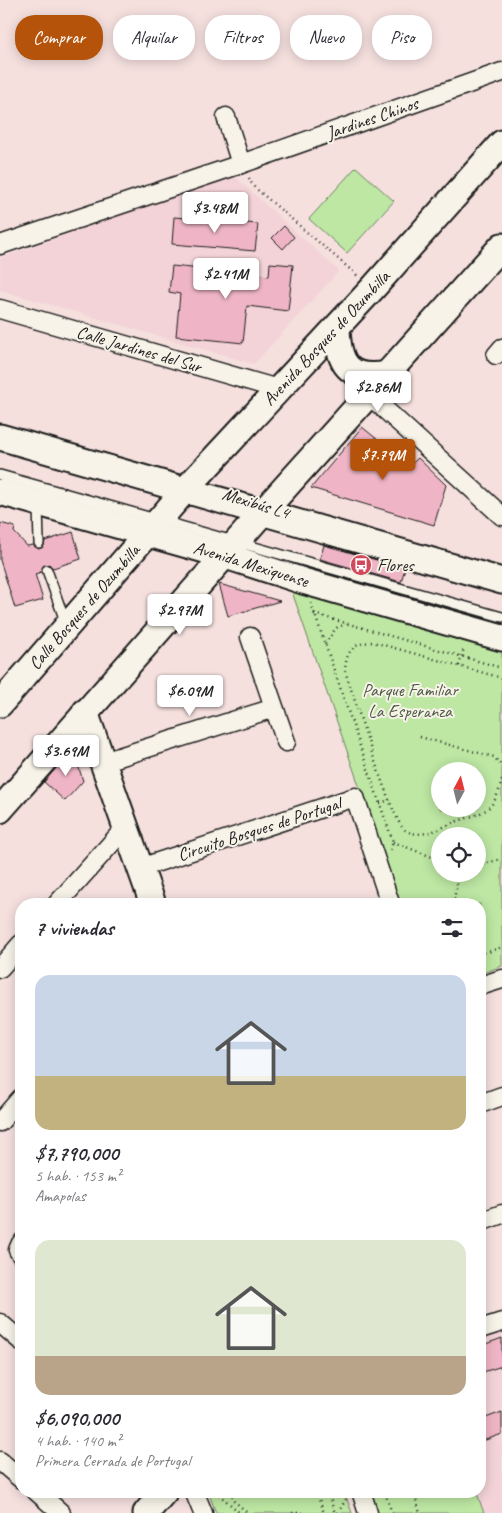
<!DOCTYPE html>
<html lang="es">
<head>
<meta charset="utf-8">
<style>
	body { margin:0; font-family:Caveat,sans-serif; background:#f7f7f7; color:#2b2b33; height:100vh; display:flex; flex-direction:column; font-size:19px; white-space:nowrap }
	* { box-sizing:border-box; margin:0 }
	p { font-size:16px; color:#7c7c81 }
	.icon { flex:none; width:28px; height:28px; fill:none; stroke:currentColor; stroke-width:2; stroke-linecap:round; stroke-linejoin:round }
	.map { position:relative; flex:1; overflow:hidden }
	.side { position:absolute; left:15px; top:898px; width:471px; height:600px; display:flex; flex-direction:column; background:#fff; border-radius:20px; box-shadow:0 2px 12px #0003 }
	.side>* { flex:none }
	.banner { position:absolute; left:15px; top:15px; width:472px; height:45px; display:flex; gap:10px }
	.needle { width:32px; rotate:7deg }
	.tools { position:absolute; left:431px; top:762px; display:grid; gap:10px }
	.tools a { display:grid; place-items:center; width:55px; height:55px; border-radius:50%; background:#fff; box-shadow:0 2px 12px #0003; font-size:25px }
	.price { position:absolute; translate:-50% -42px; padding:0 11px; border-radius:5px; background:#fff; color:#222; font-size:16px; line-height:32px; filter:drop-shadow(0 1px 2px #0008) }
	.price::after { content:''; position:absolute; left:50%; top:30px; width:15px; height:11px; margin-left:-8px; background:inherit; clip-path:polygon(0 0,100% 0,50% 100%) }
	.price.on { background:#b45309; color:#fff }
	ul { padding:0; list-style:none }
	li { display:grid; align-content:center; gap:10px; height:265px; padding:0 20px }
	li span { display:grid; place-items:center; height:155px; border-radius:15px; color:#555 }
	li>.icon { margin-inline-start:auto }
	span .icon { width:90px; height:90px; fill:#fffc; stroke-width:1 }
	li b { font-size:21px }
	h2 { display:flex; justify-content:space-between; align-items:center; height:60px; padding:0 20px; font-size:21px }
	.pill { padding:0 18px; border-radius:20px; background:#fff; box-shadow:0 2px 12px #0003; font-size:18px; line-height:45px }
	.pill.on { background:#b45309; color:#fff }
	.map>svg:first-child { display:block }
	.built { fill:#f3d3d7 }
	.green { fill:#bde7a3; stroke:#6c8260; fill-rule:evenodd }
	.building { fill:#efb5c6; stroke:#1c1c1c }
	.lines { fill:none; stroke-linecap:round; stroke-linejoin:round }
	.lane-casing { stroke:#1c1c1c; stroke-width:12 }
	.street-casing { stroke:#1c1c1c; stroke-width:21 }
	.secondary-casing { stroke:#1c1c1c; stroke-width:29 }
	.path { stroke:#1c1c1c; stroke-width:2.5; stroke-dasharray:1 4; stroke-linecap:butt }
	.lane { stroke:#f7f3e8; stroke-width:9 }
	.street { stroke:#f7f3e8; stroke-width:18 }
	.secondary { stroke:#f7f3e8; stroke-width:25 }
	.labels { text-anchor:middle; stroke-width:4; stroke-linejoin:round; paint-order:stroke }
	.street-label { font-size:18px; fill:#1c1c1c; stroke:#f7f3e8 }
	.poi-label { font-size:18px; fill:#1c1c1c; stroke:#f7f3e8; text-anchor:start }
	.park-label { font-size:18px; fill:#4c5944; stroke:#f7f3e8 }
</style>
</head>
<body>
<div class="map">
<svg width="502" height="1513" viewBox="0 0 502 1513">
	<rect width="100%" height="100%" fill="#f5e0de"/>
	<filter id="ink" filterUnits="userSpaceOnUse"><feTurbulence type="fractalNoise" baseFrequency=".02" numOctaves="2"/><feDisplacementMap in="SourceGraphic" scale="10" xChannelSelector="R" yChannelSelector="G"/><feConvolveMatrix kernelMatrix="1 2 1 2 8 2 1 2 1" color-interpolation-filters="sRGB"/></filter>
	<g filter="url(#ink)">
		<!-- built -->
		<g class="built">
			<polygon points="233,175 339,271 254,364 0,290 0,258"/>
			<polygon points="502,1332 502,1513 484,1513 476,1491 480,1491 480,1340"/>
		</g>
		<!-- green -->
		<g class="green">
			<polygon points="356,167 394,201 347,253 309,219"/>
			<path d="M290,586L502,648V966L480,974V904H400ZM440,771H478V809H440ZM440,836H478V874H440Z"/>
			<polygon points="208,1491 344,1491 352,1513 216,1513"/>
			<polygon points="370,1491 476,1491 484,1513 377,1513"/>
		</g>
		<!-- building -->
		<g class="building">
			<polygon points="174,217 258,224 255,251 172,244"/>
			<polygon points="284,226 294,237 283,249 272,238"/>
			<polygon points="270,263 293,265 288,311 247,306 243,343 176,336 180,294 169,292 172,266 269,276"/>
			<polygon points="362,427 388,448 385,458 398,461 406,469 418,458 446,485 434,525 311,488"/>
			<polygon points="0,523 15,527 14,532 27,546 33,545 39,549 44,546 45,541 73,532 81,559 53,568 49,564 43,566 41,572 35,574 43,600 15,608 0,560"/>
			<polygon points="324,545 405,568 401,582 320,559"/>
			<polygon points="219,584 280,601 228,616"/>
			<polygon points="73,749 83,781 65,801 44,782"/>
			<polygon points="502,1338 502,1366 480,1373 480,1346"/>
			<polygon points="502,1412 502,1434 480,1442 480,1420"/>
		</g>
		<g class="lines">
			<!-- lane casing -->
			<g class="lane-casing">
				<g id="lane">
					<polyline points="0,475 502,617"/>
					<polyline points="38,505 39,543"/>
					<polyline points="47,570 66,624"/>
				</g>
			</g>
			<!-- street casing -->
			<g class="street-casing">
				<g id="street">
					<polyline points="226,117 241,164"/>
					<polyline points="0,245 241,164 502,72"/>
					<polyline points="0,309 278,389"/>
					<polyline points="496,355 502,348"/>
					<polyline points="368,394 502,516"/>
					<polyline points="250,637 286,742"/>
					<polyline points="103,762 274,708"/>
					<polyline points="140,868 355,797 390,903 387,904"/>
					<polyline points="57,904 125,828"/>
					<polyline points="0,968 21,944"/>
					<polyline points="480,986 502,979"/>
					<polyline points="480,1104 502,1096"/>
					<polyline points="0,1122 21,1098"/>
					<polyline points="480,1222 502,1214"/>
					<polyline points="21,1243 18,1250 21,1255"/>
					<polyline points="0,1323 21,1341"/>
					<polyline points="480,1329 502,1322"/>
					<polyline points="0,1461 21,1479"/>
					<polyline points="36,1491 61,1513"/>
					<polyline points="194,1491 203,1513"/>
					<polyline points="361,1491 368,1513"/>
				</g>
			</g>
			<!-- secondary casing -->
			<g class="secondary-casing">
				<g id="secondary">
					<path d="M337,327C338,364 348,381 388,374"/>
					<polyline points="0,437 502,581"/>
					<polyline points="0,492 226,556 303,581 502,638"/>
					<polyline points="0,704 185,490 373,288 502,143"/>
					<polyline points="85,712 153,904"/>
					<polyline points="0,810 263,512 502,246"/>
					<polyline points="146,1513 165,1491"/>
				</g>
			</g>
			<!-- path -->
			<g class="path">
				<polyline points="249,178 253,186 358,276"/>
				<polyline points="311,603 393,842 390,851"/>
				<polyline points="314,614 502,668"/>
				<polyline points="325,644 336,628 346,624"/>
				<polyline points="459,666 464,648"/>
				<path d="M502,678L373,642C353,643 346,651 345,671C353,693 392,823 405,830C421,840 440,828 455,822C485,811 493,814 502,780"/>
				<polyline points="420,737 494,757 502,766"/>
				<polyline points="380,803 390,800"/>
				<polyline points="393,842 440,860"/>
				<polyline points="478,865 502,859"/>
				<polyline points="453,904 459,874"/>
				<polyline points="480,955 502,947"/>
				<polyline points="215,1491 240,1513"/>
				<polyline points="231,1491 234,1501 248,1513"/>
				<polyline points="316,1491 324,1513"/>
				<polyline points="327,1491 335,1513"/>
				<polyline points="413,1491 420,1513"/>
				<polyline points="385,1493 392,1513"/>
				<polyline points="377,1494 396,1491"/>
				<polyline points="292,1513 304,1513"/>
				<polyline points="338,1513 346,1499"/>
			</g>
			<!-- lane -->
			<use href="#lane" class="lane"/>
			<!-- street -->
			<use href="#street" class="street"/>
			<!-- secondary -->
			<use href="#secondary" class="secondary"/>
		</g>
	</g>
	<!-- icons -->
	<defs>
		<g id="bus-disc" transform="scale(1.125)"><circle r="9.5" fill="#d1495b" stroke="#f7f3e8"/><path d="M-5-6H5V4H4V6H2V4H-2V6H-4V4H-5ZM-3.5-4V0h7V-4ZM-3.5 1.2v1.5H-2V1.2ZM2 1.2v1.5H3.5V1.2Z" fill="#fff"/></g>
	</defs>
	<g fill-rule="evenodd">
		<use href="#bus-disc" x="361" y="565"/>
	</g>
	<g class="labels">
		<!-- street labels -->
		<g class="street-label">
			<text transform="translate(372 118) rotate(-19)" y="6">Jardines Chinos</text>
			<text transform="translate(326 338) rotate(-47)" y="6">Avenida Bosques de Ozumbilla</text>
			<text transform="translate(139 349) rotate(16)" y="6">Calle Jardines del Sur</text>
			<text transform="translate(256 503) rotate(17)" y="6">Mexibús L4</text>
			<text transform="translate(251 564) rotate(17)" y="6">Avenida Mexiquense</text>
			<text transform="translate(84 607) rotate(-49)" y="6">Calle Bosques de Ozumbilla</text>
			<text transform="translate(259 829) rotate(-18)" y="6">Circuito Bosques de Portugal</text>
		</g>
		<!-- poi labels -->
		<g class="poi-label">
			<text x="377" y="571">Flores</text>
		</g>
		<!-- park labels -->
		<g class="park-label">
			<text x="410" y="696">Parque Familiar<tspan x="410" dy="21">La Esperanza</tspan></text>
		</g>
	</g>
</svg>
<div class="tools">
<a><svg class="needle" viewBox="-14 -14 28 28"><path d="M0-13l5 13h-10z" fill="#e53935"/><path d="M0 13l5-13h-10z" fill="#7c7c81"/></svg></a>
<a><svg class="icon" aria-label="locate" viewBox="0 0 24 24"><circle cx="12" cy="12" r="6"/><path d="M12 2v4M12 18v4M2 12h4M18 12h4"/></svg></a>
</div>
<b class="price" style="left:215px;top:234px">$3.48M</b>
<b class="price" style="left:226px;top:300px">$2.41M</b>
<b class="price" style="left:378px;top:413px">$2.86M</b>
<b class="price on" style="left:383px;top:481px">$7.79M</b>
<b class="price" style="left:180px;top:636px">$2.97M</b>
<b class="price" style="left:190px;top:717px">$6.09M</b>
<b class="price" style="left:66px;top:777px">$3.69M</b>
<div class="banner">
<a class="pill on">Comprar</a>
<a class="pill">Alquilar</a>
<a class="pill">Filtros</a>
<a class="pill">Nuevo</a>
<a class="pill">Piso</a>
</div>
<section class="side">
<h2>7 viviendas<svg class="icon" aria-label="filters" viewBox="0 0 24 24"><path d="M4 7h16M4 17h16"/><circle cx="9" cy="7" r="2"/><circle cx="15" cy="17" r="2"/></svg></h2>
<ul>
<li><span style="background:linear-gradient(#c9d6e8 65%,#c2b280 0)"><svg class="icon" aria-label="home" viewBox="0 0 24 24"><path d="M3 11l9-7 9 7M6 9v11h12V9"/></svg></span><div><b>$7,790,000</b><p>5 hab. · 153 m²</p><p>Amapolas</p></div></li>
<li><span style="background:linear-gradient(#dfe7d0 75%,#b9a48a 0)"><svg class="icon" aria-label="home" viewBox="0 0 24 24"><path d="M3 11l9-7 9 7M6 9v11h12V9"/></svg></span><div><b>$6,090,000</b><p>4 hab. · 140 m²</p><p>Primera Cerrada de Portugal</p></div></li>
</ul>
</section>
</div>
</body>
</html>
